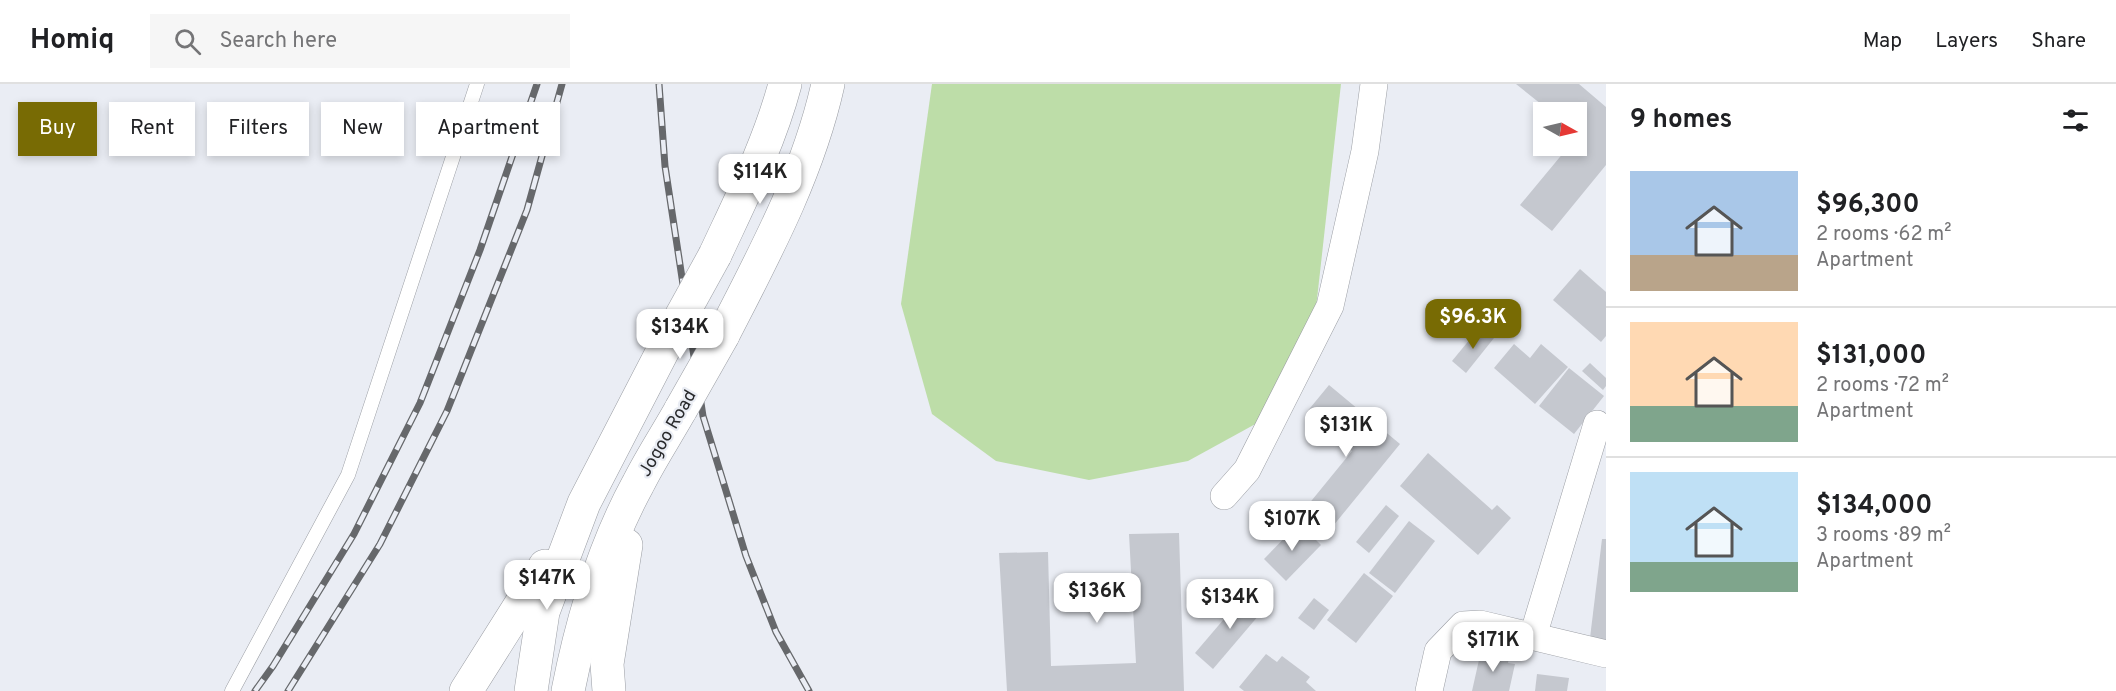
<!DOCTYPE html>
<html lang="en">
<head>
<meta charset="utf-8">
<style>
	body { margin:0; font-family:Overpass,sans-serif; background:#f6f6f6; color:#202124; height:100vh; display:flex; flex-direction:column; font-size:22px; white-space:nowrap }
	* { box-sizing:border-box; margin:0 }
	p { font-size:20px; color:#757577 }
	.icon { flex:none; width:33px; height:33px; fill:none; stroke:currentColor; stroke-width:2; stroke-linecap:round; stroke-linejoin:round }
	.map { position:relative; flex:1; overflow:hidden }
	.panel { display:flex; flex-direction:column; background:#fff; width:510px }
	.panel>* { flex:none }
	.banner { position:absolute; left:18px; top:18px; width:570px; height:54px; display:flex; gap:12px }
	.needle { width:39px; rotate:98deg }
	.fabs { position:absolute; left:1533px; top:18px; display:grid; gap:12px }
	.fabs a { display:grid; place-items:center; width:54px; height:54px; border-radius:0px; background:#fff; box-shadow:0 3px 9px #0003; font-size:30px }
	.price { position:absolute; translate:-50% -51px; padding:0 14px; border-radius:12px; background:#fff; color:#222; font-size:20px; line-height:39px; filter:drop-shadow(0 2px 3px #0008) }
	.price::after { content:''; position:absolute; left:50%; top:36px; width:18px; height:14px; margin-left:-9px; background:inherit; clip-path:polygon(0 0,100% 0,50% 100%) }
	.price.on { background:#786b04; color:#fff }
	ul { padding:0; list-style:none }
	li { display:flex; align-items:center; gap:18px; height:150px; padding:0 24px }
	li+li { border-top:2px solid #e0e0e0 }
	li span { display:grid; place-items:center; flex:none; width:168px; height:120px; border-radius:0px; color:#555 }
	li>.icon { margin-inline-start:auto }
	span .icon { width:72px; height:72px; fill:#fffc; stroke-width:1 }
	li b { font-size:26px }
	h2 { display:flex; justify-content:space-between; align-items:center; height:72px; padding:0 24px; font-size:26px }
	.chip { padding:0 21px; border-radius:0px; background:#fff; box-shadow:0 3px 9px #0003; font-size:21px; line-height:54px }
	.chip.on { background:#786b04; color:#fff }
	header { display:flex; align-items:center; gap:36px; box-sizing:border-box; height:84px; padding:0 30px; background:#fff; border-bottom:2px solid #e0e0e0 }
	header strong { font-size:28px }
	nav { display:flex; gap:33px; margin-inline-start:auto; font-size:21px }
	.search { width:420px; height:54px; background:#f6f6f6; display:flex; align-items:center; gap:15px; box-sizing:border-box; padding:0 21px; border-radius:0px; color:#757577; font-size:22px }
	main { display:flex; flex:1; min-height:0 }
	.map>svg:first-child { display:block }
	.pitch { fill:#bddda8 }
	.building { fill:#c5c8cf }
	.lines { fill:none; stroke-linecap:round; stroke-linejoin:round }
	.lane-casing { stroke:#9a9da3; stroke-width:15 }
	.street-casing { stroke:#9a9da3; stroke-width:28 }
	.secondary-casing { stroke:#9a9da3; stroke-width:34 }
	.lane { stroke:#fff; stroke-width:14 }
	.street { stroke:#fff; stroke-width:27 }
	.secondary { stroke:#fff; stroke-width:33 }
	.rail-casing { stroke:#66686b; stroke-width:7 }
	.rail { stroke:#eaedf4; stroke-width:4.5; stroke-dasharray:14; stroke-linecap:butt }
	.secondary-bridge-casing { stroke:#9a9da3; stroke-width:34; stroke-linecap:butt }
	.secondary-bridge { stroke:#fff; stroke-width:33 }
	.labels { text-anchor:middle; stroke-width:4.5; stroke-linejoin:round; paint-order:stroke }
	.street-label { font-size:18px; fill:#2a2b2d; stroke:#eaedf4 }
</style>
</head>
<body>
<header>
<strong>Homiq</strong>
<div class="search"><svg class="icon" aria-label="search" viewBox="0 0 24 24"><circle cx="10" cy="10" r="6"/><path d="M15 15l6 6"/></svg>Search here</div>
<nav><a>Map</a><a>Layers</a><a>Share</a></nav>
</header>
<main>
<div class="map">
<svg width="1606" height="607" viewBox="0 0 1606 607">
	<rect width="100%" height="100%" fill="#eaedf4"/>
	<!-- pitch -->
	<polygon class="pitch" points="932,0 1341,0 1315,233 1270,332 1188,377 1089,396 996,377 932,330 901,220"/>
	<!-- building -->
	<g class="building">
		<polygon points="1516,0 1579,0 1606,23 1606,81 1552,147 1520,121 1569,62 1576,62 1578,50 1576,49 1576,28 1551,28"/>
		<polygon points="1580,185 1606,208 1606,252 1601,258 1553,216"/>
		<polygon points="1480,243 1494,254 1466,289 1452,277"/>
		<polygon points="1514,260 1530,274 1541,260 1568,283 1535,320 1494,284"/>
		<polygon points="1590,279 1606,294 1606,302 1603,306 1582,287"/>
		<polygon points="1569,284 1604,312 1574,350 1539,322"/>
		<polygon points="1329,301 1400,360 1324,453 1299,432 1352,367 1306,329"/>
		<polygon points="1428,369 1492,426 1497,421 1511,434 1478,471 1400,402"/>
		<polygon points="1386,421 1399,432 1369,469 1356,458"/>
		<polygon points="1409,437 1435,457 1395,509 1369,489"/>
		<polygon points="1299,439 1321,461 1286,497 1264,475"/>
		<polygon points="1179,449 1184,607 1007,607 999,469 1048,468 1051,582 1136,579 1129,450"/>
		<polygon points="1602,455 1606,455 1606,556 1590,554"/>
		<polygon points="1364,489 1393,512 1356,559 1327,536"/>
		<polygon points="1247,508 1265,524 1213,585 1195,569"/>
		<polygon points="1314,514 1329,526 1314,546 1298,534"/>
		<polygon points="1481,567 1509,573 1508,579 1515,580 1509,607 1472,607"/>
		<polygon points="1266,570 1277,578 1282,572 1310,593 1306,598 1316,607 1244,607 1239,603"/>
		<polygon points="1537,590 1569,594 1567,607 1535,607"/>
	</g>
	<g class="lines">
		<!-- lane casing -->
		<g class="lane-casing">
			<polyline id="lane" points="232,607 348,391 477,0"/>
		</g>
		<!-- street casing -->
		<g class="street-casing">
			<g id="street">
				<polyline points="1224,412 1247,386 1330,222 1365,67 1374,0"/>
				<polyline points="1533,552 1597,340"/>
				<polyline points="1429,607 1438,567 1463,541 1480,540 1606,570"/>
			</g>
		</g>
		<!-- secondary casing -->
		<g class="secondary-casing">
			<g id="secondary">
				<path d="M715,171C741,115 769,60 785,0"/>
				<path d="M723,251C764,171 808,90 828,0"/>
				<polyline points="466,607 545,482"/>
				<polyline points="531,607 543,528 584,419 672,249"/>
				<path d="M568,607C582,536 603,464 638,400C651,374 667,350 681,325"/>
				<polyline points="609,607 607,580 626,461"/>
			</g>
		</g>
		<!-- lane -->
		<use href="#lane" class="lane"/>
		<!-- street -->
		<use href="#street" class="street"/>
		<!-- secondary -->
		<use href="#secondary" class="secondary"/>
		<!-- rail casing -->
		<g class="rail-casing">
			<g id="rail">
				<polyline points="659,0 665,82 703,332 746,472 776,548 809,607"/>
				<polyline points="255,607 273,582 354,450 420,319 480,166 537,0"/>
				<polyline points="288,607 380,460 447,327 527,126 562,0"/>
			</g>
		</g>
		<!-- rail -->
		<use href="#rail" class="rail"/>
		<!-- secondary-bridge casing -->
		<g class="secondary-bridge-casing">
			<g id="secondary-bridge">
				<polyline points="672,249 715,171"/>
				<polyline points="681,325 723,251"/>
			</g>
		</g>
		<!-- secondary-bridge -->
		<use href="#secondary-bridge" class="secondary-bridge"/>
	</g>
	<g class="labels">
		<!-- street labels -->
		<g class="street-label">
			<text transform="translate(667 349) rotate(-60)" y="6">Jogoo Road</text>
		</g>
	</g>
</svg>
<div class="fabs">
<a><svg class="needle" viewBox="-14 -14 28 28"><path d="M0-13l5 13h-10z" fill="#e53935"/><path d="M0 13l5-13h-10z" fill="#757577"/></svg></a>
</div>
<b class="price" style="left:760px;top:121px">$114K</b>
<b class="price on" style="left:1473px;top:266px">$96.3K</b>
<b class="price" style="left:680px;top:276px">$134K</b>
<b class="price" style="left:1346px;top:374px">$131K</b>
<b class="price" style="left:1292px;top:468px">$107K</b>
<b class="price" style="left:547px;top:527px">$147K</b>
<b class="price" style="left:1097px;top:540px">$136K</b>
<b class="price" style="left:1230px;top:546px">$134K</b>
<b class="price" style="left:1493px;top:589px">$171K</b>
<div class="banner">
<a class="chip on">Buy</a>
<a class="chip">Rent</a>
<a class="chip">Filters</a>
<a class="chip">New</a>
<a class="chip">Apartment</a>
</div>
</div>
<section class="panel">
<h2>9 homes<svg class="icon" aria-label="filters" viewBox="0 0 24 24"><path d="M4 7h16M4 17h16"/><circle cx="9" cy="7" r="2"/><circle cx="15" cy="17" r="2"/></svg></h2>
<ul>
<li><span style="background:linear-gradient(#a9c7e8 70%,#b9a48a 0)"><svg class="icon" aria-label="home" viewBox="0 0 24 24"><path d="M3 11l9-7 9 7M6 9v11h12V9"/></svg></span><div><b>$96,300</b><p>2 rooms · 62 m²</p><p>Apartment</p></div></li>
<li><span style="background:linear-gradient(#ffd9b3 70%,#7fa58c 0)"><svg class="icon" aria-label="home" viewBox="0 0 24 24"><path d="M3 11l9-7 9 7M6 9v11h12V9"/></svg></span><div><b>$131,000</b><p>2 rooms · 72 m²</p><p>Apartment</p></div></li>
<li><span style="background:linear-gradient(#bfe0f5 75%,#7fa58c 0)"><svg class="icon" aria-label="home" viewBox="0 0 24 24"><path d="M3 11l9-7 9 7M6 9v11h12V9"/></svg></span><div><b>$134,000</b><p>3 rooms · 89 m²</p><p>Apartment</p></div></li>
</ul>
</section>
</main>
</body>
</html>
